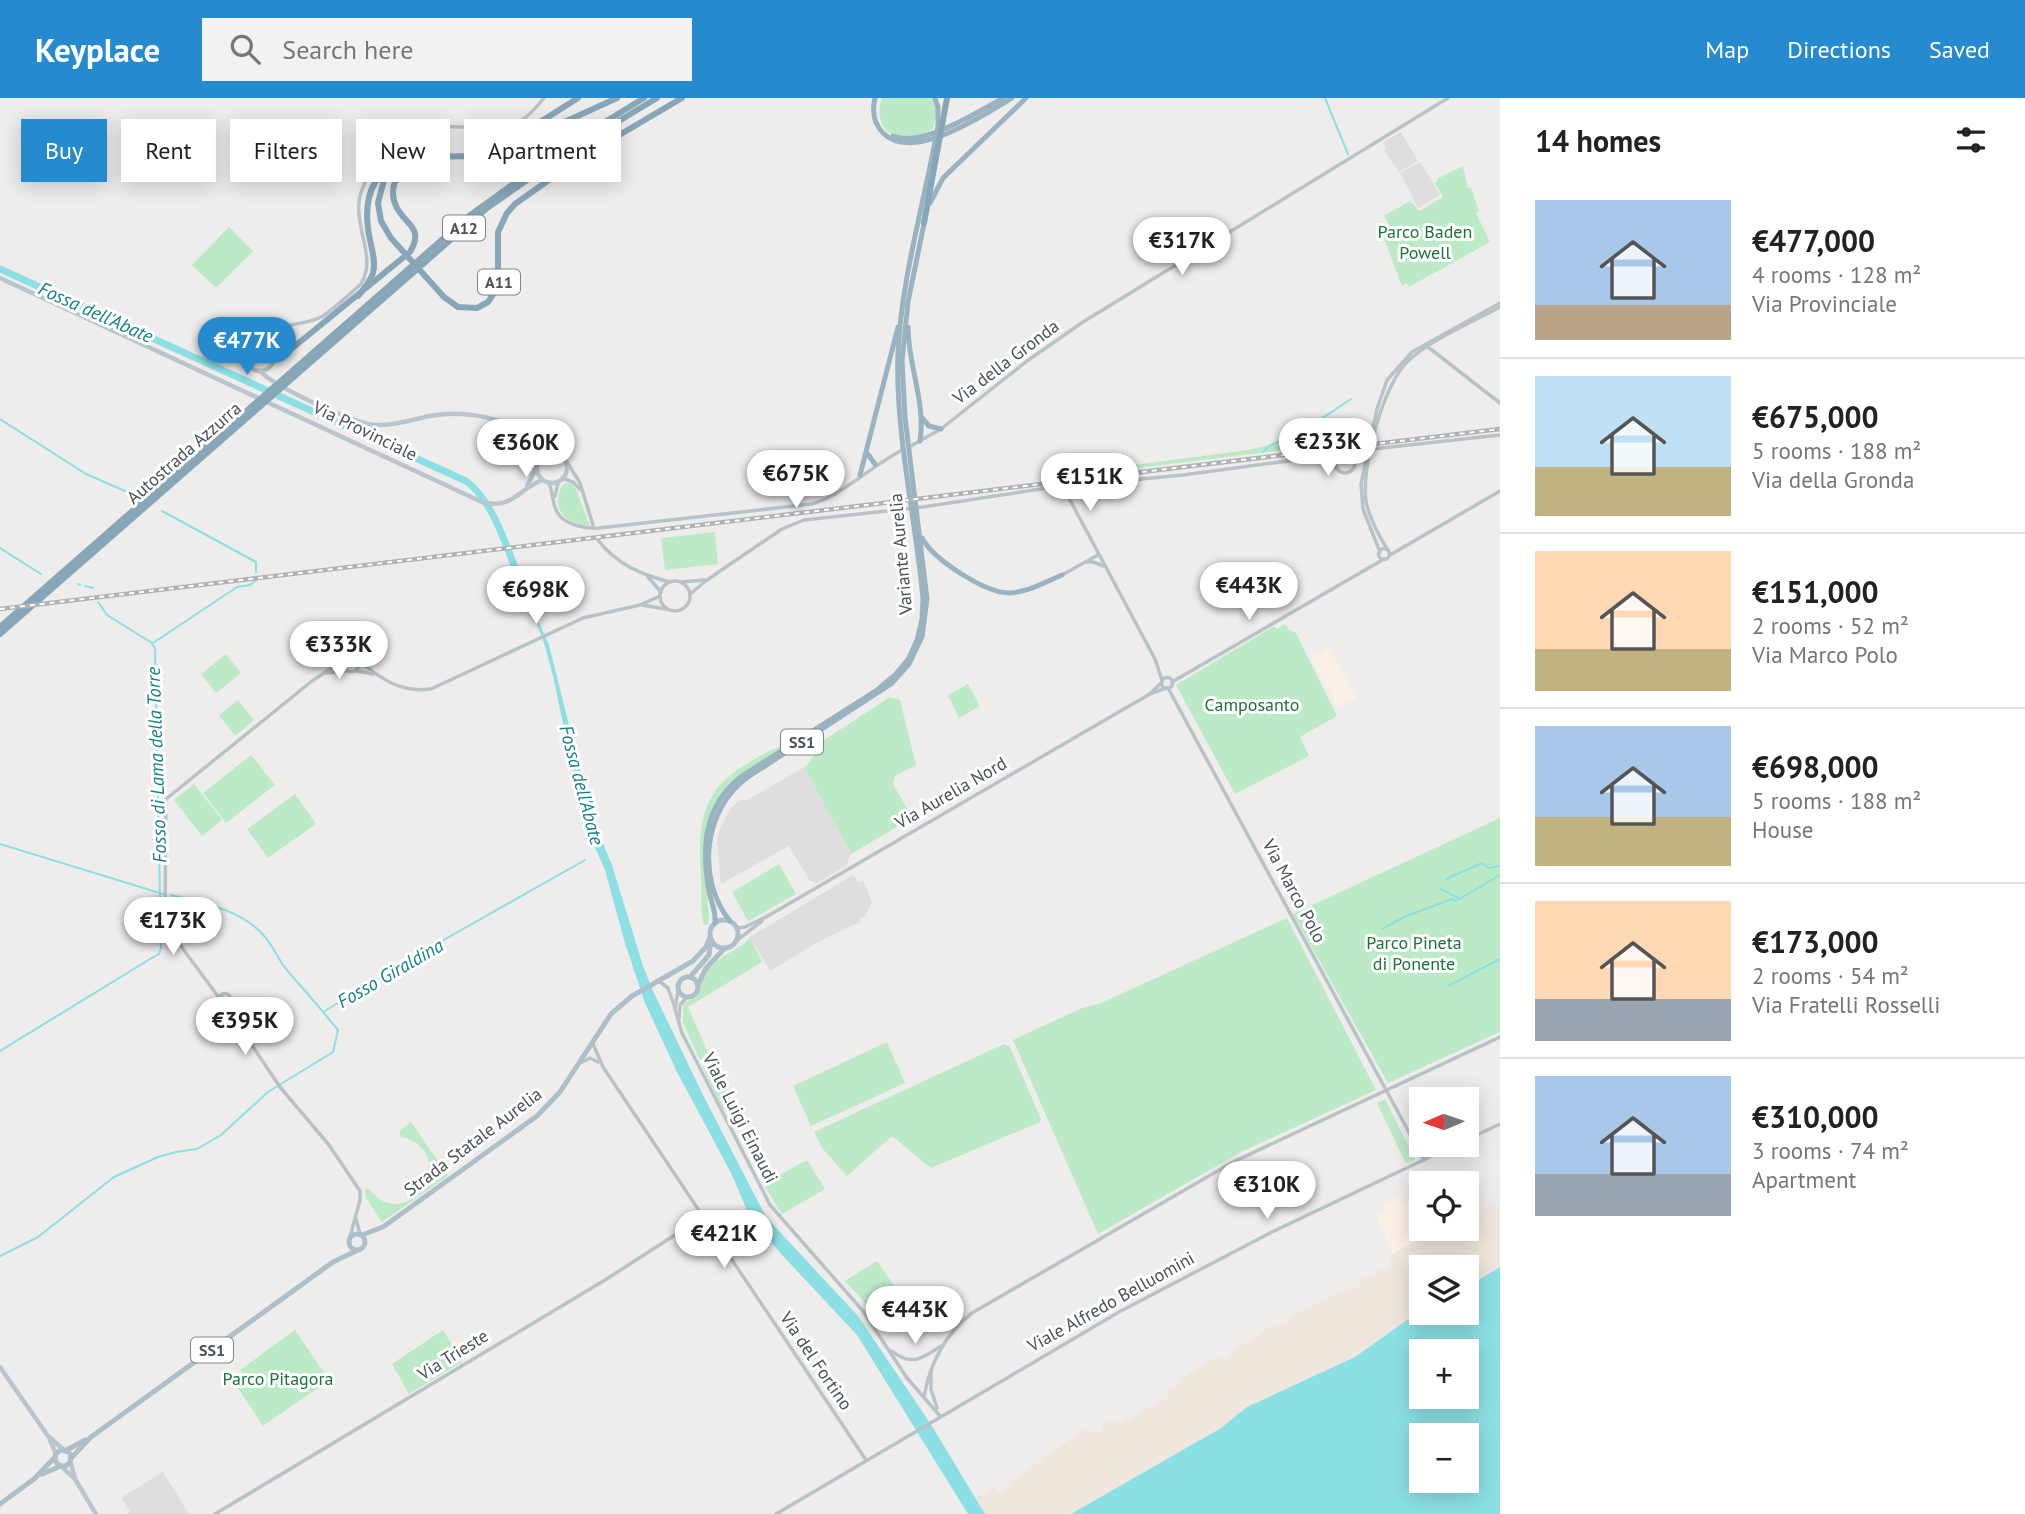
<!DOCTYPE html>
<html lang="en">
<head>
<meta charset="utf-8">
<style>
	body { margin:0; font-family:"PT Sans",sans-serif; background:#f2f2f2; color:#222; height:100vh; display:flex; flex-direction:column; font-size:26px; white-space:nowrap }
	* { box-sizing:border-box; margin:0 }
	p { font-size:23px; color:#767676 }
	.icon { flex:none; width:38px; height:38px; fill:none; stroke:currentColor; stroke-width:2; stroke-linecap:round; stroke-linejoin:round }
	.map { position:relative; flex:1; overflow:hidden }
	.panel { display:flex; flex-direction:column; background:#fff; width:525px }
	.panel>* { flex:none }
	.guide { position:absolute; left:21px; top:21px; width:665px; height:63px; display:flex; gap:14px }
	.needle { width:46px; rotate:268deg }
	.tools { position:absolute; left:1409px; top:989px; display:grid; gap:14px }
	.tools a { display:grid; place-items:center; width:70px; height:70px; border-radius:0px; background:#fff; box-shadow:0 4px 18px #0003; font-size:35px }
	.price { position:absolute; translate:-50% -60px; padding:0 16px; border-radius:24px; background:#fff; color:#222; font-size:23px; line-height:46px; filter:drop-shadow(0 2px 4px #0008) }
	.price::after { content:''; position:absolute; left:50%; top:42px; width:21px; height:16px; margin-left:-10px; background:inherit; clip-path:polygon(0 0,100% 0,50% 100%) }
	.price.current { background:#268bce; color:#fff }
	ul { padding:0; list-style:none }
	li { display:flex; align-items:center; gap:21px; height:175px; padding:0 35px }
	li+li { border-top:2px solid #e0e0e0 }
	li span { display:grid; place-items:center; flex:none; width:196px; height:140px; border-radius:0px; color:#555 }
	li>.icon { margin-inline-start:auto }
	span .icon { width:84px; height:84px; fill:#fffc; stroke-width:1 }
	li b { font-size:30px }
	h2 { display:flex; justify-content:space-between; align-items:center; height:84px; padding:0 35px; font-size:30px }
	.chip { padding:0 24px; border-radius:0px; background:#fff; box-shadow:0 4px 18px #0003; font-size:24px; line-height:63px }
	.chip.current { background:#268bce; color:#fff }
	header { display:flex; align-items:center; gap:42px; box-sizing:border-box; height:98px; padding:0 35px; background:#268bce; color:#fff }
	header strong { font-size:33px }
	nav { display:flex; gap:38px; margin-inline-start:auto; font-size:24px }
	.search { width:490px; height:63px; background:#f2f2f2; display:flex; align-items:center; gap:18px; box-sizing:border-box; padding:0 24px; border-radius:0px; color:#767676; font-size:26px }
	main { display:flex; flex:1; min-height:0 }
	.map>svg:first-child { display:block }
	.commercial { fill:#faf0e5 }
	.education { fill:#dfddde }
	.green { fill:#bceac7 }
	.sand { fill:#efe7dd }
	.water { fill:#8ce0e4; fill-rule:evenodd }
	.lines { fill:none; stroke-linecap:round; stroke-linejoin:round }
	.stream { stroke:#8ce0e4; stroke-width:2 }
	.river { stroke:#8ce0e4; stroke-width:7 }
	.tertiary { stroke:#b8c3c8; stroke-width:3.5 }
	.secondary { stroke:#b9c6cd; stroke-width:4.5 }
	.primary { stroke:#adc0c9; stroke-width:5 }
	.trunk { stroke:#9ab3c0; stroke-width:5 }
	.motorway { stroke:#87a6b8; stroke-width:6 }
	.rail-casing { stroke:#aeb3b6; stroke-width:4.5 }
	.rail { stroke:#fff; stroke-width:2; stroke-dasharray:5; stroke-linecap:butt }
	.labels { text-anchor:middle; stroke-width:6; stroke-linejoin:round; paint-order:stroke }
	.shield { fill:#fff; stroke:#7e868a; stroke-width:2 }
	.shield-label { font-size:16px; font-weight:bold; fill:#465258 }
	.park-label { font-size:18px; fill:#1d723a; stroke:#fff }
	.street-label { font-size:18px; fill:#465258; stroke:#fff }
	.water-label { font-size:19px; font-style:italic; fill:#158085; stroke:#fff }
</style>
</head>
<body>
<header>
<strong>Keyplace</strong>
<div class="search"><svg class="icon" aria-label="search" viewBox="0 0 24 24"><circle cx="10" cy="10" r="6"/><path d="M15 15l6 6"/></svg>Search here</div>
<nav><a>Map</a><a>Directions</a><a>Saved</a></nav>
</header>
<main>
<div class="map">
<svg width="1500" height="1416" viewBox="0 0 1500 1416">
	<rect width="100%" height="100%" fill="#efecec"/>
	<!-- commercial -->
	<g class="commercial">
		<polygon points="1329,549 1357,600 1338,610 1310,559"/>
		<polygon points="1400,1099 1403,1105 1413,1099 1421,1116 1421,1130 1428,1131 1430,1135 1393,1155 1375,1117 1386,1112 1383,1105"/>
	</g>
	<!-- education -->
	<g class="education">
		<polygon points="1401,34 1418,63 1399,74 1384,52 1386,50 1383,44"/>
		<polygon points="1420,64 1440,97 1418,110 1400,75"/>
		<polygon points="804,669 851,756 846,768 817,785 810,783 789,748 721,786 717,745 719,733 732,708 741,702 748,702"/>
		<polygon points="853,777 858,785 863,782 872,805 865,818 859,821 860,824 818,844 770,873 750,839"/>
		<polygon points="163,1374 189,1416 127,1416 130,1414 121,1400"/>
	</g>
	<!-- green -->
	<g class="green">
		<path d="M882,0H934L937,12L933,31C926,34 919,38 912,39C886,44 874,22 882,0Z"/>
		<polygon points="1463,68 1468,90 1471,90 1479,113 1476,115 1490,144 1409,189 1407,185 1402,188 1384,141 1394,136 1384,118 1410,103 1419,113 1443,99 1435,85 1438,83 1437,81"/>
		<polygon points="229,129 253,153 216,190 192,167"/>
		<polygon points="1367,339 1366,342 1048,381 1048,371 1080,374 1248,352 1286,343 1289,348"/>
		<path d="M565,385L574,386L590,428C574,426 557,420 558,401C559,394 560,390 565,385Z"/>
		<polygon points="715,434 718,466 665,472 661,440"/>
		<polygon points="1285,526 1289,532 1296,535 1337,618 1300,639 1309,658 1235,696 1176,587 1274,528 1277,531"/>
		<polygon points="226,556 241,575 216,595 201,576"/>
		<polygon points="968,586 980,608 959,620 948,597"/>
		<polygon points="890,599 900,602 916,667 895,678 893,686 912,720 851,756 804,669 809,665 821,644"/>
		<polygon points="238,602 254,622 235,638 219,617"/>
		<path d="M786,645L782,650C695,703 700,722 709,818L708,827H704C700,814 702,794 701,779C695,697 715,679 786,645Z"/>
		<polygon points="251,657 275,687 226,725 203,695"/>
		<polygon points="194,686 222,722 202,738 174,702"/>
		<polygon points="295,696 316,726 268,760 247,731"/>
		<polygon points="1500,720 1500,934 1388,985 1293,816"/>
		<polygon points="779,766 796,796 748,823 732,794"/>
		<polygon points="1287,820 1376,992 1241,1054 1098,1136 1013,942 1082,910 1099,906"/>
		<path d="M750,839L762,864L688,909L709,957L700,962L683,925V906L698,897C701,890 701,882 705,875C716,857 739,854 750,839Z"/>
		<polygon points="887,944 905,985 811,1028 793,988"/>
		<polygon points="1004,946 1010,949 1041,1021 1040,1024 931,1070 892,1038 847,1078 822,1050 814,1034"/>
		<polygon points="715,963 725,983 722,985 734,1010 728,1015 723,1011 703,970 703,967 713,967"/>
		<polygon points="1385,1001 1415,1062 1408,1065 1405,1064 1377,1005"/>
		<path d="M411,1024L448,1078L382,1124L366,1100L365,1092L368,1090C406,1141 465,1055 400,1038V1032Z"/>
		<polygon points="807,1062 825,1091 782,1116 763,1086"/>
		<polygon points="877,1163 904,1203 878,1219 845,1183"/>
		<polygon points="295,1232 329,1282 263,1328 236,1287 246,1281 240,1272"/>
		<polygon points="443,1232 462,1264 409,1296 392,1266"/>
	</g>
	<!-- sand -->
	<path class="sand" d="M1500,1103V1169L1467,1189L1466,1169H1421V1212L1355,1259L1247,1309L1221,1330L1071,1416H985L976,1400L995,1388L998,1395L1010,1388L1008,1384L1042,1363L1040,1360C1057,1353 1070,1340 1086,1331L1096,1336L1102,1333L1101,1329L1113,1322L1116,1327L1127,1320L1128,1322L1169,1299L1167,1291H1173L1181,1286L1180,1281L1220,1258L1222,1263L1234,1256L1233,1252L1260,1237V1234L1272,1228L1274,1230L1291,1222L1290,1219L1349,1190L1351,1192L1362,1187L1360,1182L1392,1167L1390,1158L1403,1150L1431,1139L1428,1131L1466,1130L1467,1119Z"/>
	<!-- water -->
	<g class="water">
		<polygon points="518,478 549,547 592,719 612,767 643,868 654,895 703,997 766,1119 858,1218 932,1328 985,1416 968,1416 857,1237 782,1157 750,1119 731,1075 677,974 645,905 625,845 605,772 589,736 577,692 553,578 544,545"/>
		<path d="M1500,1169V1416H1071L1221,1330L1247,1309L1355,1259L1421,1212V1214H1466L1467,1189ZM1421,1253H1466V1298H1421ZM1421,1337H1466V1382H1421Z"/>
	</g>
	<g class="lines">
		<!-- stream -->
		<g class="stream">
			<polyline points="1325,0 1348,56"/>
			<polyline points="0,321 86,376 125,393"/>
			<polyline points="1263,354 1271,347 1306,331 1351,301"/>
			<polyline points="162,413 256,464 256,474"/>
			<polyline points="0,450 41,476"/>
			<polyline points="78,486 80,487"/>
			<polyline points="85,488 93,490"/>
			<polyline points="98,504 107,517 152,545"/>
			<polyline points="153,545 237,489 250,487 256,482"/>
			<polyline points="0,746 163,796"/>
			<polyline points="1446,781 1482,765 1489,770 1500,768"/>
			<polyline points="1441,791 1458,800"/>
			<path d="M171,797C204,805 243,812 265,839C272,847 277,858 283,867C295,883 310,897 322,913"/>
			<polyline points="1382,831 1406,818 1452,801 1456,803 1500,777"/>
			<polyline points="1448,888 1500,861"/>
			<polyline points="0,953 150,861 159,856 161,850 155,550 152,546"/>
			<polyline points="0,1158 38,1139 114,1079 158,1059 176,1054 197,1051 221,1037 268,994 333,954 338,932 323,914 440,844 585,762"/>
		</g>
		<!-- river -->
		<path class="river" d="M0,171L466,383C494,403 508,454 521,485"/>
		<!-- tertiary -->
		<g class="tertiary">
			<path d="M254,246C269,222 301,231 323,218C336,209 349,197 361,186C381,153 341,118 369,78C382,58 408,36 432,30C444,28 457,29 469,29C483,29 499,32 512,27C526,22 535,11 544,0"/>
			<polyline points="268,247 268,239 271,234"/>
			<polyline points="1428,249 1500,305"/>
			<polyline points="909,349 941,331 1027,263 1083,224 1448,0"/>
			<polyline points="1373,351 1500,337"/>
			<circle cx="1345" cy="365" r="10"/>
			<polyline points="1349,355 1365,353"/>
			<polyline points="567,364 580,385 593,427"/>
			<polyline points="564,381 573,384 580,391"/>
			<path d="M549,385C553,394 552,405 557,414C564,427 586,431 599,430L812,406C841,398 873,367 902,352"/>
			<polyline points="1063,389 1155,561 1162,582"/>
			<polyline points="555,398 558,385"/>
			<path d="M598,442C616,466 642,477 670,484"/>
			<circle cx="1384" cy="456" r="5.5"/>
			<path d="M1387,451C1378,436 1369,420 1366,403C1361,370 1383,286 1408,263C1428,243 1474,223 1500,209"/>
			<polyline points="1380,454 1363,411 1361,386 1377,311 1387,282 1412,254 1500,205"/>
			<polyline points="1390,457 1500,393"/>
			<polyline points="1085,464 1093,464 1104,468"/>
			<polyline points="1062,477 1098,457"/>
			<polyline points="648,479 661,494"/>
			<circle cx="675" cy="498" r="15"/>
			<polyline points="682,484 704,482"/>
			<polyline points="690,496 707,482 782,431 804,422 923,409 1047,390 1183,377 1340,356"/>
			<polyline points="642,507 666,511"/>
			<circle cx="351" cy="566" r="8"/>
			<path d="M359,563C381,581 401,595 431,591L583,520L640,507L660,498"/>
			<polyline points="356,573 373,576"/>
			<polyline points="325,575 345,573"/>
			<circle cx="1167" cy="585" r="5.5"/>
			<polyline points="1172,584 1384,461"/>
			<polyline points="1168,590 1424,1062"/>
			<polyline points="1151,595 1162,584"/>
			<polyline points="736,830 745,829 766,819 1105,622 1150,596 1166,590"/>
			<polyline points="736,843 762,823"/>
			<polyline points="659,883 668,890 675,910"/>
			<polyline points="678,893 675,911 682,935 770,1107 863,1213 907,1280 940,1318"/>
			<circle cx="225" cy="901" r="5.5"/>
			<polyline points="220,901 183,851 165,821 166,701 312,583 344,562"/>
			<polyline points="224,906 280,989 329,1047 360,1093 360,1102 350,1139"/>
			<polyline points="679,921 680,907 687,899"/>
			<polyline points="593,946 603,969 866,1362"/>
			<polyline points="580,965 590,960 598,964"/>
			<polyline points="1466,1042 1500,1026"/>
			<polyline points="356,1121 360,1136"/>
			<path d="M892,1253C911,1269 923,1260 941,1248"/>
			<polyline points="931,1273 931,1291 937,1310"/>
			<path d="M924,1299C930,1265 944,1237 972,1215L1233,1064L1500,939"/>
			<polyline points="215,1416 605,1182 703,1119"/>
			<polyline points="776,1416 1119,1214 1270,1135 1457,1046"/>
		</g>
		<!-- secondary -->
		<g class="secondary">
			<path d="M0,180L482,404C511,412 518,392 542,382"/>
			<circle cx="260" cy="259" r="14"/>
			<path d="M260,273C275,289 356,327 377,327C395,328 413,321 430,318C475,310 521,325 556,355"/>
			<polyline points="527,337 536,349 539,363"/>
			<circle cx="552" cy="370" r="15"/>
			<polyline points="527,388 536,371"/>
			<polyline points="0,1269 48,1338 64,1352"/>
			<polyline points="50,1342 56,1356"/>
			<polyline points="70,1362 75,1381 96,1416"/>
			<polyline points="61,1368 75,1381"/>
		</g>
		<!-- primary -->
		<g class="primary">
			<circle cx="724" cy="836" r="14"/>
			<circle cx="688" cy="889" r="10"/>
			<polyline points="690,879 709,857 711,843"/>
			<polyline points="698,887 706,870 725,850"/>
			<circle cx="357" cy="1144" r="8"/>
			<polyline points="362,1137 383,1129 537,1018 560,994 611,916 632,898 693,863 706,849 710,839"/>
			<circle cx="63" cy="1360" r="8"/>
			<polyline points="65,1353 85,1342"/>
			<polyline points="71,1360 91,1339 333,1164 356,1153"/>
			<polyline points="42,1376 61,1368"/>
			<polyline points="0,1406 34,1381 55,1359"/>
		</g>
		<!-- trunk -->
		<g class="trunk">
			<path d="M875,0C872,13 873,25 883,35C913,65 983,17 1012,0"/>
			<path d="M893,38C921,50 978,14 1003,0"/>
			<polyline points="930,105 943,80 1026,0"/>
			<path d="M908,229C908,267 926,305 920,343"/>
			<polyline points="923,321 929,328 941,331"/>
			<polyline points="867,355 875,366"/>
			<polyline points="860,377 898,229"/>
			<path d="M922,440C934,462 985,495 1010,495C1028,494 1045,484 1062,477"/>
			<path d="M730,823C696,781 703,711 748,679L891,586L909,566L922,539L927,501L905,319L902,263L908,204L925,121"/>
			<path d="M715,825C716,813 711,804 709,793C701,749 704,707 742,678L877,592L895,577L909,560L917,542L922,521L923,501C916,421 895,335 898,255C901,181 925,102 938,28V9L935,0"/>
		</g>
		<!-- motorway -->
		<g class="motorway">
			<polyline points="474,55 526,33 578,0"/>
			<polyline points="414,59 478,58 501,53 617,0"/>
			<polyline points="416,59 395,69 384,82 378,105 381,123 391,140 444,199 458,209 477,210 488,204 498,189 498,134 507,115 515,106 577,62 682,0"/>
			<polyline points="924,125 947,0"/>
			<path d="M358,198C364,191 370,184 373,175C376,164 372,152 370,142C363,109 367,78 400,62"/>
			<polyline points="270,250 274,252 286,252"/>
			<path d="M274,261L295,248L410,154C424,130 407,128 397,110C387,91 397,71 415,63"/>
			<polyline points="0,529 469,118 563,50 644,0"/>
			<polyline points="0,536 487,110 566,55 657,0"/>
		</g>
		<!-- rail casing -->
		<g class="rail-casing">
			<polyline id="rail" points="0,511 1500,331"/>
		</g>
		<!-- rail -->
		<use href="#rail" class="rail"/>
	</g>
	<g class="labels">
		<!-- shield labels -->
		<g class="shield">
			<rect x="443" y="117.5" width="42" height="25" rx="5"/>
			<rect x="478" y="171.5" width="42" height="25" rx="5"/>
			<rect x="781" y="631.5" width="42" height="25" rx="5"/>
			<rect x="191" y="1239.5" width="42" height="25" rx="5"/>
		</g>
		<g class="shield-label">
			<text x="464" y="136">A12</text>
			<text x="499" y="190">A11</text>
			<text x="802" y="650">SS1</text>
			<text x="212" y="1258">SS1</text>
		</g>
		<!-- park labels -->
		<g class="park-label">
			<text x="1425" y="140">Parco Baden<tspan x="1425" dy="21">Powell</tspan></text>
			<text x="1252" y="613">Camposanto</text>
			<text x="1414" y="851">Parco Pineta<tspan x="1414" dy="21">di Ponente</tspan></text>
			<text x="278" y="1287">Parco Pitagora</text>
		</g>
		<!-- street labels -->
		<g class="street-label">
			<text transform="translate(1006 264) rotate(-37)" y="6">Via della Gronda</text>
			<text transform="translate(365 333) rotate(26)" y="6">Via Provinciale</text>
			<text transform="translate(184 355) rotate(-41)" y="6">Autostrada Azzurra</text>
			<text transform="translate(901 456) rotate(-95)" y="6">Variante Aurelia</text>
			<text transform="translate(951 695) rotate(-30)" y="6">Via Aurelia Nord</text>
			<text transform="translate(1294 793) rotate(62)" y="6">Via Marco Polo</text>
			<text transform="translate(740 1020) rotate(63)" y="6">Viale Luigi Einaudi</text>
			<text transform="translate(473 1044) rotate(-37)" y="6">Strada Statale Aurelia</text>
			<text transform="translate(1111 1204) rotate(-29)" y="6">Viale Alfredo Belluomini</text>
			<text transform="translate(453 1257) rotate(-32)" y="6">Via Trieste</text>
			<text transform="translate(816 1263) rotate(56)" y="6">Via del Fortino</text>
		</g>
		<!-- water labels -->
		<g class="water-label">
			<text transform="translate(96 214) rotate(24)" y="7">Fossa dell'Abate</text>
			<text transform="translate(156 667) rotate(-92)" y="7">Fosso di Lama della Torre</text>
			<text transform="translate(582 687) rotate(75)" y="7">Fossa dell'Abate</text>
			<text transform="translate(390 875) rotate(-30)" y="7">Fosso Giraldina</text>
		</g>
	</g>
</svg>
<div class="tools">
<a><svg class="needle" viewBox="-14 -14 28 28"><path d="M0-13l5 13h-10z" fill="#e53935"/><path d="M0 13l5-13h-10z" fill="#767676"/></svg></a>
<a><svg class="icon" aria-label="locate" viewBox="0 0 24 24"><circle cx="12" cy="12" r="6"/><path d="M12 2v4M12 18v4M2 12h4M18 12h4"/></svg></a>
<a><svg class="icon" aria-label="layers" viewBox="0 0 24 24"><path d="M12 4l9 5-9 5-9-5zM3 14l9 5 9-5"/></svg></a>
<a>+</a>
<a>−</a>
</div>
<b class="price" style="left:1182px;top:179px">€317K</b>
<b class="price current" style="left:247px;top:279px">€477K</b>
<b class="price" style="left:1328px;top:380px">€233K</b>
<b class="price" style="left:526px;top:381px">€360K</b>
<b class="price" style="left:796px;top:412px">€675K</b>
<b class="price" style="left:1090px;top:415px">€151K</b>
<b class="price" style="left:1249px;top:524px">€443K</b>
<b class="price" style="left:536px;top:528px">€698K</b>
<b class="price" style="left:339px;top:583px">€333K</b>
<b class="price" style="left:173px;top:859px">€173K</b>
<b class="price" style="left:245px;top:959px">€395K</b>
<b class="price" style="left:1267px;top:1123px">€310K</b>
<b class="price" style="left:724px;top:1172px">€421K</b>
<b class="price" style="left:915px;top:1248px">€443K</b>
<div class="guide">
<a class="chip current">Buy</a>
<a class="chip">Rent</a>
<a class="chip">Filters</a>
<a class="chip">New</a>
<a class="chip">Apartment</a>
</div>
</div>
<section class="panel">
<h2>14 homes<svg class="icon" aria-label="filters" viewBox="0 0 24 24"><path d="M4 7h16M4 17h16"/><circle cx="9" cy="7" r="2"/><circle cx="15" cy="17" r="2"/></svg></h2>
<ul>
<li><span style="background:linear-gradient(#a9c7e8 75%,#b9a48a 0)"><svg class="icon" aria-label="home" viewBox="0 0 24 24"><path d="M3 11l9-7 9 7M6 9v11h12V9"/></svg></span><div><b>€477,000</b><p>4 rooms · 128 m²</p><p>Via Provinciale</p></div></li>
<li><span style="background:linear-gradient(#bfe0f5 65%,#c2b280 0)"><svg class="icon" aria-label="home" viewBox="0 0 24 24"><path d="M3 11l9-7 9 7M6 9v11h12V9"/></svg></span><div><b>€675,000</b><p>5 rooms · 188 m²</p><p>Via della Gronda</p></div></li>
<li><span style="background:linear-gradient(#ffd9b3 70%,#c2b280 0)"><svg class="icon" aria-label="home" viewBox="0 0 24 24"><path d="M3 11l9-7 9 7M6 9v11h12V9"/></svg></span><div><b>€151,000</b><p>2 rooms · 52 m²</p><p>Via Marco Polo</p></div></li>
<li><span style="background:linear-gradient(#a9c7e8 65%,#c2b280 0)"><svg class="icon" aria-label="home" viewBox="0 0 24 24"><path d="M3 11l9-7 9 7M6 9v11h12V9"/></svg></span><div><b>€698,000</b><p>5 rooms · 188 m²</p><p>House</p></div></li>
<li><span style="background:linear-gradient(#ffd9b3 70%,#9aa5b1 0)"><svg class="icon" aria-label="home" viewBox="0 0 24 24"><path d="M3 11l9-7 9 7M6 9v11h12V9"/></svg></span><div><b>€173,000</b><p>2 rooms · 54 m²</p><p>Via Fratelli Rosselli</p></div></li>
<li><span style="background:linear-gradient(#a9c7e8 70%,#9aa5b1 0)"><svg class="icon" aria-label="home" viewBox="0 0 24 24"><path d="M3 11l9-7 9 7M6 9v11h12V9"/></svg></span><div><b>€310,000</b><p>3 rooms · 74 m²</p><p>Apartment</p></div></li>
</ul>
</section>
</main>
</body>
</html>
